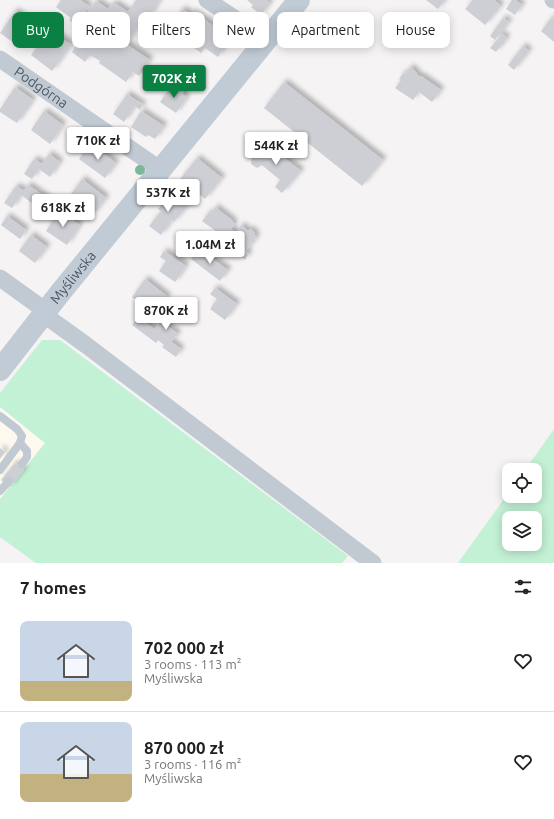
<!DOCTYPE html>
<html lang="en">
<head>
<meta charset="utf-8">
<style>
	body { margin:0; font-family:Ubuntu,sans-serif; background:#f6f6f6; color:#202124; height:100vh; display:flex; flex-direction:column; font-size:15px; white-space:nowrap }
	* { box-sizing:border-box; margin:0 }
	p { font-size:13px; color:#757577 }
	.icon { flex:none; width:22px; height:22px; fill:none; stroke:currentColor; stroke-width:2; stroke-linecap:round; stroke-linejoin:round }
	.map { position:relative; height:563px; overflow:hidden }
	.side { display:flex; flex-direction:column; background:#fff; flex:1 }
	.side>* { flex:none }
	.guide { position:absolute; left:12px; top:12px; width:530px; height:36px; display:flex; gap:8px }
	.fabs { position:absolute; left:502px; top:463px; display:grid; gap:8px }
	.fabs a { display:grid; place-items:center; width:40px; height:40px; border-radius:8px; background:#fff; box-shadow:0 2px 10px #0003; font-size:20px }
	.price { position:absolute; translate:-50% -34px; padding:0 9px; border-radius:4px; background:#fff; color:#222; font-size:13px; line-height:26px; filter:drop-shadow(0 1px 2px #0008) }
	.price::after { content:''; position:absolute; left:50%; top:24px; width:12px; height:9px; margin-left:-6px; background:inherit; clip-path:polygon(0 0,100% 0,50% 100%) }
	.price.selected { background:#0b8043; color:#fff }
	ul { padding:0; list-style:none }
	li { display:flex; align-items:center; gap:12px; height:100px; padding:0 20px }
	li+li { border-top:1px solid #e0e0e0 }
	li span { display:grid; place-items:center; flex:none; width:112px; height:80px; border-radius:8px; color:#555 }
	li>.icon { margin-inline-start:auto }
	span .icon { width:48px; height:48px; fill:#fffc; stroke-width:1 }
	li b { font-size:17px }
	h2 { display:flex; justify-content:space-between; align-items:center; height:48px; padding:0 20px; font-size:17px }
	.pill { padding:0 14px; border-radius:8px; background:#fff; box-shadow:0 2px 10px #0003; font-size:14px; line-height:36px }
	.pill.selected { background:#0b8043; color:#fff }
	.map>svg:first-child { display:block }
	.commercial { fill:#fdf9ef }
	.green { fill:#c3f1d5; fill-rule:evenodd }
	.building { fill:#cdcfd5; filter:url(#shadow) }
	.lines { fill:none; stroke-linecap:round; stroke-linejoin:round }
	.lane { stroke:#c1cad2; stroke-width:8 }
	.street { stroke:#c1cad2; stroke-width:17 }
	.secondary { stroke:#c1cbd6; stroke-width:22 }
	.tree { fill:#7bb799 }
	.labels { text-anchor:middle; stroke-width:3; stroke-linejoin:round; paint-order:stroke }
	.street-label { font-size:14px; fill:#4a5661; stroke:#fff }
</style>
</head>
<body>
<div class="map">
<svg width="554" height="563" viewBox="0 0 554 563">
	<defs>
		<filter id="shadow"><feDropShadow dx="3.5" dy="-3.5" stdDeviation="2" flood-color="#0004"/></filter>
	</defs>
	<rect width="100%" height="100%" fill="#f5f3f3"/>
	<!-- commercial -->
	<polygon class="commercial" points="0,407 45,443 0,499"/>
	<!-- green -->
	<g class="green">
		<polygon points="42,340 60,340 348,556 342,563 36,563 0,537 0,499 45,443 0,407 0,393"/>
		<path d="M554,429V563H458L509,492V496H535V470H525ZM509,518H535V544H509Z"/>
	</g>
	<!-- building -->
	<g class="building">
		<polygon points="61,0 80,0 89,6 83,15 85,16 96,1 108,9 111,5 116,4 128,12 136,0 160,0 149,17 146,15 126,44 150,60 139,76 133,72 126,82 99,63 100,61 90,55 85,62 72,52 76,45 73,44 80,34 72,29 75,24 69,20 71,18 56,7"/>
		<polygon points="247,0 266,0 270,3 261,15 251,7 253,5"/>
		<polygon points="426,0 445,0 438,9"/>
		<polygon points="473,0 494,0 501,6 485,25 465,9"/>
		<polygon points="512,0 515,0 522,5 515,15 506,9"/>
		<polygon points="182,9 191,15 192,12 202,18 230,38 218,57 205,48 201,53 177,35 181,29 173,23"/>
		<polygon points="15,11 36,27 21,48 0,33"/>
		<polygon points="552,17 554,18 554,42 541,31"/>
		<polygon points="503,18 509,22 495,40 490,36"/>
		<polygon points="50,30 71,45 52,71 31,55"/>
		<polygon points="502,34 507,38 496,52 490,48"/>
		<polygon points="523,46 529,51 514,70 508,65"/>
		<polygon points="410,67 417,73 416,74 421,77 421,76 441,90 432,102 419,92 413,100 395,88 401,80 399,79 403,73 405,74"/>
		<polygon points="284,82 383,160 362,186 264,108"/>
		<polygon points="173,84 184,91 182,94 187,97 176,113 160,102"/>
		<polygon points="15,87 33,100 17,123 0,112 0,109"/>
		<polygon points="127,94 143,105 140,110 135,106 124,122 113,114"/>
		<polygon points="44,111 63,125 50,144 31,130"/>
		<polygon points="141,111 164,126 155,139 148,135 146,137 131,127"/>
		<polygon points="264,142 301,171 282,193 275,187 280,180 262,165 257,168 251,164 252,157"/>
		<polygon points="90,144 116,163 105,178 79,159"/>
		<polygon points="49,154 60,162 50,177 39,169 32,179 24,174 34,159 42,164"/>
		<polygon points="197,158 222,178 205,199 180,179"/>
		<polygon points="82,179 106,198 93,215 69,197"/>
		<polygon points="28,185 51,201 43,211 21,195 12,208 4,203 16,186 24,191"/>
		<polygon points="172,193 188,205 174,222 172,220 161,235 149,226 161,211 158,209"/>
		<polygon points="215,207 233,221 232,222 235,224 231,229 236,233 241,225 248,231 250,229 255,233 254,235 257,237 246,251 249,254 245,260 235,252 240,246 227,235 225,238 202,221 209,212 211,214"/>
		<polygon points="59,211 80,225 67,245 46,231"/>
		<polygon points="7,216 26,230 20,239 1,225"/>
		<polygon points="31,235 47,247 35,263 19,251"/>
		<polygon points="198,249 228,270 220,281 191,259"/>
		<polygon points="164,251 186,266 175,282 159,271 166,261 160,257"/>
		<polygon points="145,279 168,297 155,314 132,297"/>
		<polygon points="215,288 237,304 225,320 210,309 217,299 210,294"/>
		<polygon points="138,317 181,349 176,357 162,347 164,345 158,340 156,343 132,325"/>
		<polygon points="161,321 178,334 172,341 155,329"/>
		<polygon points="0,448 5,452 0,459"/>
		<polygon points="15,463 24,470 10,487 1,480"/>
	</g>
	<g class="lines">
		<!-- lane -->
		<g class="lane">
			<polyline points="0,416 17,429 22,436 20,443 0,470"/>
			<polyline points="20,443 27,451 27,457 22,464"/>
			<polyline points="0,491 9,481"/>
		</g>
		<!-- street -->
		<g class="street">
			<polyline points="207,0 267,40"/>
			<polyline points="553,0 554,0"/>
			<path id="s1" d="M0,59L161,170"/>
			<polyline points="0,278 46,311"/>
			<polyline points="43,314 86,345 373,563"/>
		</g>
		<!-- secondary -->
		<path class="secondary" id="s2" d="M0,370L60,293L299,0"/>
	</g>
	<!-- trees -->
	<circle class="tree" cx="140" cy="170" r="5"/>
	<g class="labels">
		<!-- street labels -->
		<g class="street-label">
			<text dy="5" stroke="none"><textPath href="#s1" startOffset="50">Podgórna</textPath></text>
			<text dy="5" stroke="none"><textPath href="#s2" startOffset="118">Myśliwska</textPath></text>
		</g>
	</g>
</svg>
<div class="fabs">
<a><svg class="icon" aria-label="locate" viewBox="0 0 24 24"><circle cx="12" cy="12" r="6"/><path d="M12 2v4M12 18v4M2 12h4M18 12h4"/></svg></a>
<a><svg class="icon" aria-label="layers" viewBox="0 0 24 24"><path d="M12 4l9 5-9 5-9-5zM3 14l9 5 9-5"/></svg></a>
</div>
<b class="price selected" style="left:174px;top:99px">702K zł</b>
<b class="price" style="left:98px;top:161px">710K zł</b>
<b class="price" style="left:276px;top:166px">544K zł</b>
<b class="price" style="left:168px;top:213px">537K zł</b>
<b class="price" style="left:63px;top:228px">618K zł</b>
<b class="price" style="left:210px;top:265px">1.04M zł</b>
<b class="price" style="left:166px;top:331px">870K zł</b>
<div class="guide">
<a class="pill selected">Buy</a>
<a class="pill">Rent</a>
<a class="pill">Filters</a>
<a class="pill">New</a>
<a class="pill">Apartment</a>
<a class="pill">House</a>
</div>
</div>
<section class="side">
<h2>7 homes<svg class="icon" aria-label="filters" viewBox="0 0 24 24"><path d="M4 7h16M4 17h16"/><circle cx="9" cy="7" r="2"/><circle cx="15" cy="17" r="2"/></svg></h2>
<ul>
<li><span style="background:linear-gradient(#c9d6e8 75%,#c2b280 0)"><svg class="icon" aria-label="home" viewBox="0 0 24 24"><path d="M3 11l9-7 9 7M6 9v11h12V9"/></svg></span><div><b>702 000 zł</b><p>3 rooms · 113 m²</p><p>Myśliwska</p></div><svg class="icon" aria-label="heart" viewBox="0 0 24 24"><path d="M12 20l-8-8c-3-5 5-10 8-4 3-6 11-1 8 4z"/></svg></li>
<li><span style="background:linear-gradient(#c9d6e8 65%,#c2b280 0)"><svg class="icon" aria-label="home" viewBox="0 0 24 24"><path d="M3 11l9-7 9 7M6 9v11h12V9"/></svg></span><div><b>870 000 zł</b><p>3 rooms · 116 m²</p><p>Myśliwska</p></div><svg class="icon" aria-label="heart" viewBox="0 0 24 24"><path d="M12 20l-8-8c-3-5 5-10 8-4 3-6 11-1 8 4z"/></svg></li>
</ul>
</section>
</body>
</html>
